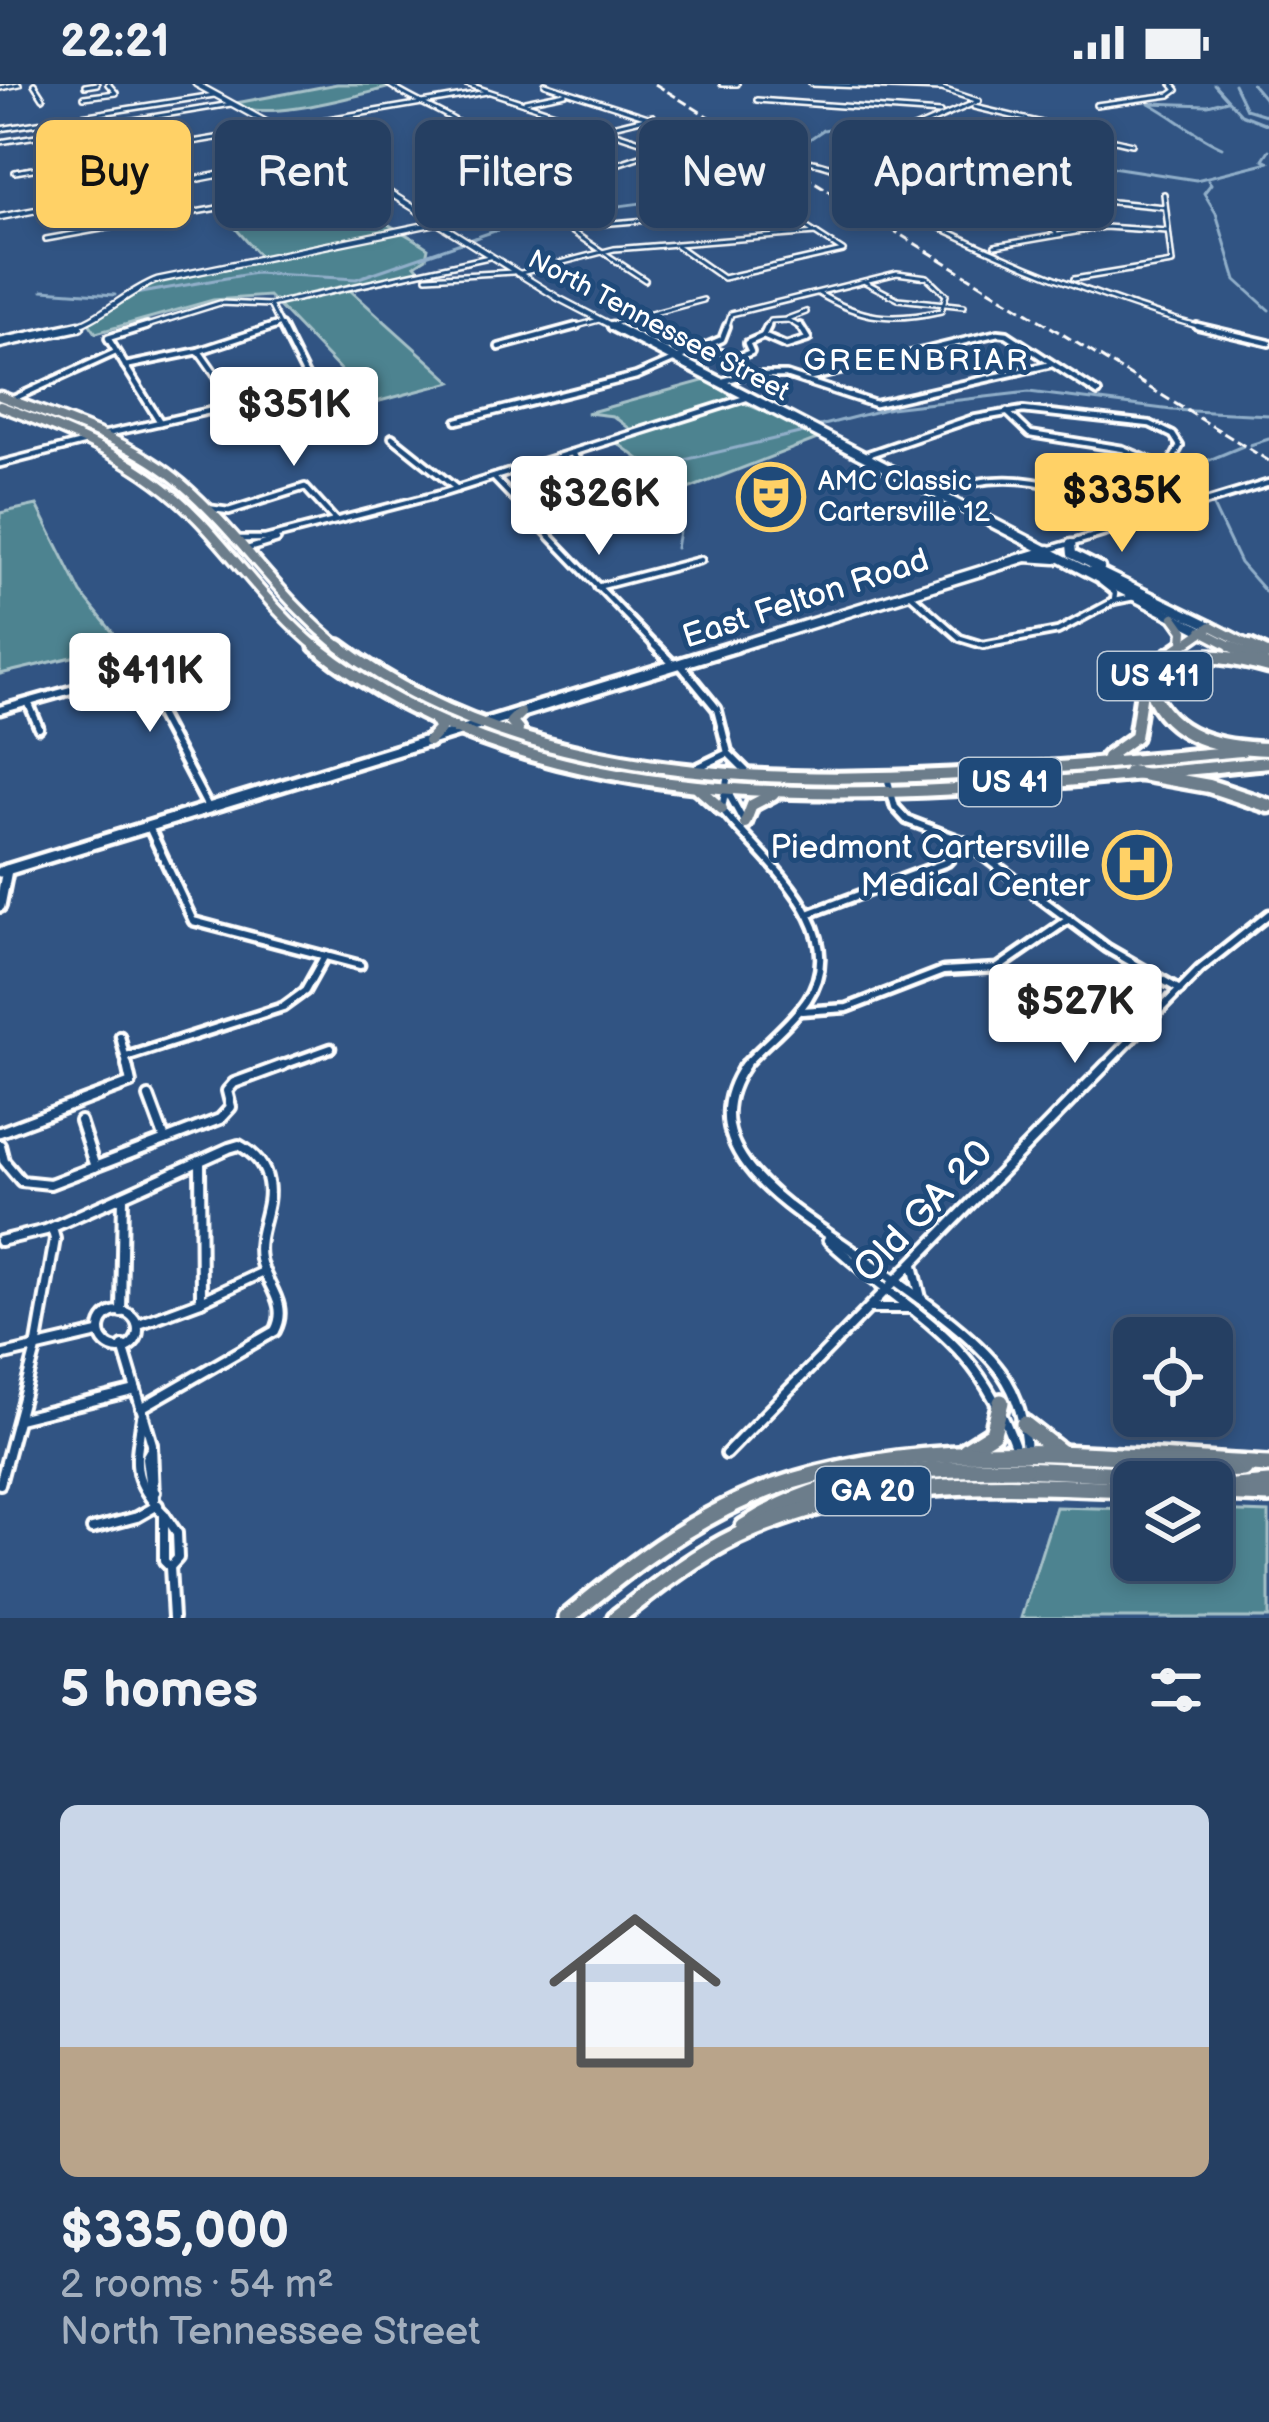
<!DOCTYPE html>
<html lang="en">
<head>
<meta charset="utf-8">
<style>
	body { margin:0; font-family:"Balsamiq Sans",sans-serif; background:#314a6b; color:#f1f3f6; height:100vh; display:flex; flex-direction:column; font-size:45px; white-space:nowrap }
	* { box-sizing:border-box; margin:0 }
	p { font-size:39px; color:#a3afbe }
	.icon { flex:none; width:66px; height:66px; fill:none; stroke:currentColor; stroke-width:2; stroke-linecap:round; stroke-linejoin:round }
	.map { position:relative; height:1534px; overflow:hidden }
	.details { display:flex; flex-direction:column; background:#253f62; flex:1 }
	.details>* { flex:none }
	.banner { position:absolute; left:36px; top:36px; width:1197px; height:108px; display:flex; gap:24px }
	.tools { position:absolute; left:1113px; top:1233px; display:grid; gap:24px }
	.tools a { display:grid; place-items:center; width:120px; height:120px; border-radius:18px; background:#253f62; box-shadow:0 6px 18px #0003,0 0 0 3px #425877; font-size:60px }
	.price { position:absolute; translate:-50% -102px; padding:0 27px; border-radius:12px; background:#fff; color:#222; font-size:39px; line-height:78px; filter:drop-shadow(0 3px 6px #0008) }
	.price::after { content:''; position:absolute; left:50%; top:72px; width:36px; height:27px; margin-left:-18px; background:inherit; clip-path:polygon(0 0,100% 0,50% 100%) }
	.price.active { background:#ffd166; color:#111 }
	ul { padding:0; list-style:none }
	li { display:grid; align-content:center; gap:24px; height:636px; padding:0 60px }
	li span { display:grid; place-items:center; height:372px; border-radius:18px; color:#555 }
	li>.icon { margin-inline-start:auto }
	span .icon { width:216px; height:216px; fill:#fffc; stroke-width:1 }
	li b { font-size:51px }
	h2 { display:flex; justify-content:space-between; align-items:center; height:144px; padding:0 60px; font-size:51px }
	.tag { padding:0 42px; border-radius:18px; background:#253f62; box-shadow:0 6px 18px #0003,0 0 0 3px #425877; font-size:42px; line-height:108px }
	.tag.active { background:#ffd166; color:#111 }
	.status { display:flex; justify-content:space-between; align-items:center; height:84px; padding:0 60px; background:#253f62; direction:ltr }
	.status svg { height:33px; fill:currentColor }
	.map>svg:first-child { display:block }
	.green { fill:#4e8390; stroke:#a6c1c8; stroke-width:3 }
	.lines { fill:none; stroke-linecap:round; stroke-linejoin:round }
	.stream { stroke:#91afc9; stroke-width:3 }
	.minor-far3-casing { stroke:#fff; stroke-width:8 }
	.minor-far2-casing { stroke:#fff; stroke-width:12 }
	.minor-far1-casing { stroke:#fff; stroke-width:15 }
	.minor-casing { stroke:#fff; stroke-width:16 }
	.tertiary-far2-casing { stroke:#fff; stroke-width:9 }
	.tertiary-far1-casing { stroke:#fff; stroke-width:15 }
	.tertiary-casing { stroke:#fff; stroke-width:18 }
	.secondary-far1-casing { stroke:#fff; stroke-width:9 }
	.secondary-casing { stroke:#fff; stroke-width:15 }
	.primary-far1-casing { stroke:#fff; stroke-width:15 }
	.primary-casing { stroke:#fff; stroke-width:20 }
	.trunk-far1-casing { stroke:#fff; stroke-width:21 }
	.trunk-casing { stroke:#fff; stroke-width:24 }
	.minor-far3 { stroke:#1f4a7a; stroke-width:3 }
	.minor-far2 { stroke:#1f4a7a; stroke-width:4.5 }
	.minor-far1 { stroke:#1f4a7a; stroke-width:6 }
	.minor { stroke:#1f4a7a; stroke-width:8 }
	.tertiary-far2 { stroke:#1f4a7a; stroke-width:4.5 }
	.tertiary-far1 { stroke:#1f4a7a; stroke-width:8 }
	.tertiary { stroke:#1f4a7a; stroke-width:9 }
	.secondary-far1 { stroke:#1f4a7a; stroke-width:4.5 }
	.secondary { stroke:#1f4a7a; stroke-width:8 }
	.primary-far1 { stroke:#6c7d8b; stroke-width:8 }
	.primary { stroke:#6c7d8b; stroke-width:10 }
	.trunk-far1 { stroke:#6c7d8b; stroke-width:12 }
	.trunk { stroke:#6c7d8b; stroke-width:15 }
	.rail { stroke:#fff; stroke-width:3; stroke-dasharray:10 4.5; stroke-linecap:butt }
	.labels { text-anchor:middle; stroke-width:10; stroke-linejoin:round; paint-order:stroke }
	.far-street-label { font-size:27px; fill:#fff; stroke:#1f4a7a }
	.far-poi-label { font-size:27px; fill:#fff; stroke:#1f4a7a; text-anchor:start }
	.far-neighbourhood-label { font-size:30px; letter-spacing:3px; fill:#fff; stroke:#1f4a7a }
	.shield { fill:#1f4a7a; stroke:#bcc9d7; stroke-width:3 }
	.shield-label { font-size:30px; font-weight:bold; fill:#fff }
	.street-label { font-size:33px; fill:#fff; stroke:#1f4a7a }
	.poi-label { font-size:33px; fill:#fff; stroke:#1f4a7a; text-anchor:end }
	.near-street-label { font-size:39px; fill:#fff; stroke:#1f4a7a }
</style>
</head>
<body>
<div class="status"><b>22:21</b><svg viewBox="0 0 49 12"><path d="M0 12V9h3v3zM5 12V6h3v6zM10 12V3h3v9zM15 12V0h3v12zM26 1h20v11H26zM47 4h2v5h-2z"/></svg></div>
<div class="map">
<svg width="1269" height="1534" viewBox="0 0 1269 1534">
	<rect width="100%" height="100%" fill="#315483"/>
	<filter id="ink" filterUnits="userSpaceOnUse"><feTurbulence type="fractalNoise" baseFrequency=".00833" numOctaves="2"/><feDisplacementMap in="SourceGraphic" scale="24" xChannelSelector="R" yChannelSelector="G"/><feConvolveMatrix kernelMatrix="1 2 1 2 8 2 1 2 1" color-interpolation-filters="sRGB"/></filter>
	<g filter="url(#ink)">
		<!-- green -->
		<g class="green">
			<path d="M337,0H404C361,9 270,40 231,20Z"/>
			<path d="M342,111C370,134 399,144 428,164L426,174L415,181L423,190L350,206L452,298L372,319L269,212L213,216L96,249L89,239L154,199L264,177L231,139L256,134L252,126Z"/>
			<polygon points="706,296 743,319 825,352 683,407 617,359 638,351 613,332 587,329"/>
			<polygon points="37,421 81,509 123,561 0,590 0,429"/>
			<polygon points="1056,1423 1134,1425 1134,1476 1212,1476 1212,1427 1269,1429 1269,1534 1021,1534"/>
		</g>
		<g class="lines">
			<!-- stream -->
			<g class="stream">
				<polyline points="1214,0 1241,30 1269,41"/>
				<polyline points="1234,0 1246,25 1269,32"/>
				<polyline points="1252,0 1269,20"/>
				<path d="M1222,63C1195,51 1175,33 1149,19L1208,21L1227,16"/>
				<polyline points="789,69 823,46 847,42 1196,96 1269,78 1263,75 1269,66"/>
				<polyline points="1208,96 1211,100 1204,109 1216,129 1236,196 1269,226"/>
				<path d="M470,156C565,117 669,126 766,93L765,83"/>
				<polyline points="43,206 115,211"/>
				<polyline points="135,210 255,189 356,195 461,159"/>
				<polyline points="816,343 890,324 1029,308 1172,326 1269,331"/>
				<polyline points="1250,361 1269,355"/>
				<polyline points="1204,415 1202,389 1207,377 1243,362"/>
				<polyline points="1212,420 1240,479 1269,512"/>
				<polyline points="676,464 679,447 655,395 663,381 808,347"/>
			</g>
			<!-- minor-far3 casing -->
			<g class="minor-far3-casing">
				<g id="minor-far3">
					<polyline points="34,0 43,14"/>
					<path d="M388,0C414,18 446,28 471,47C482,55 484,69 494,77C537,115 613,80 659,66"/>
					<polyline points="466,0 698,76 779,79"/>
					<polyline points="545,0 648,33"/>
					<polyline points="722,0 737,0"/>
					<polyline points="811,0 942,5 979,17 833,80"/>
					<polyline points="85,2 97,0"/>
					<polyline points="0,4 19,0"/>
					<polyline points="84,13 116,9 108,0"/>
					<polyline points="757,16 940,29"/>
					<polyline points="525,17 565,9"/>
					<polyline points="1096,21 1170,11 1177,6 1172,0"/>
					<polyline points="974,23 1132,60"/>
					<polyline points="604,44 653,32"/>
					<polyline points="0,45 214,11"/>
					<polyline points="0,58 231,20"/>
					<polyline points="485,59 543,55 581,86"/>
					<polyline points="645,59 711,42"/>
					<polyline points="555,63 611,51"/>
					<path d="M795,76C846,77 877,112 920,134C1012,179 1109,218 1208,245"/>
					<polyline points="15,88 487,8"/>
					<polyline points="305,91 348,83"/>
					<polyline points="473,98 507,86"/>
					<polyline points="1009,108 1165,123"/>
					<polyline points="1009,108 1056,149"/>
					<polyline points="242,112 360,91"/>
					<polyline points="91,117 109,143"/>
					<polyline points="257,118 373,99"/>
					<polyline points="46,155 240,120"/>
					<polyline points="995,162 1104,143 1168,147"/>
					<polyline points="517,190 614,165 816,149"/>
					<polyline points="427,193 513,188"/>
					<polyline points="1074,195 1172,179 1164,110"/>
					<polyline points="645,196 565,143 778,125 843,167 723,194 676,161"/>
					<polyline points="865,198 898,215 964,222"/>
					<polyline points="270,221 489,173"/>
					<polyline points="787,235 806,228"/>
					<polyline points="609,241 703,216"/>
					<polyline points="137,245 220,219 270,221 282,245"/>
					<polyline points="266,245 278,241"/>
					<polyline points="566,245 599,236"/>
					<path d="M726,245L731,230L897,189L927,193L946,211L941,227C892,238 861,235 818,209"/>
					<polyline points="766,245 770,237 788,236 803,245"/>
				</g>
			</g>
			<!-- minor-far2 casing -->
			<g class="minor-far2-casing">
				<g id="minor-far2">
					<polyline points="147,242 108,254 160,338"/>
					<polyline points="281,242 312,304"/>
					<polyline points="1197,242 1269,259"/>
					<polyline points="763,252 786,262 808,255 800,242"/>
					<polyline points="763,252 768,242"/>
					<polyline points="499,263 577,242"/>
					<polyline points="707,264 736,274 751,268 747,259 763,252"/>
					<polyline points="199,267 236,320"/>
					<polyline points="125,282 199,267 275,242"/>
					<polyline points="811,294 998,249 1007,250 1098,309"/>
					<polyline points="719,298 746,291 786,291 875,320 1052,280"/>
					<polyline points="11,316 116,268"/>
					<polyline points="1007,328 1030,350 1123,365 1168,384"/>
					<polyline points="457,337 636,292 722,255 727,242"/>
					<polyline points="295,338 338,327 332,314 313,306"/>
					<polyline points="102,351 312,304"/>
					<polyline points="392,353 457,405"/>
					<polyline points="571,369 639,439"/>
					<polyline points="863,372 971,335 1023,326 1150,340 1173,351 1180,362 1168,384 1172,395"/>
					<polyline points="0,380 86,358"/>
					<polyline points="495,395 658,565"/>
					<path d="M937,409C1007,382 1062,399 1127,431"/>
					<polyline points="207,424 229,427 305,403 335,436"/>
					<polyline points="1130,443 1127,431 1145,436"/>
					<polyline points="234,455 265,455 440,410 749,313"/>
					<polyline points="244,466 277,456"/>
					<polyline points="1049,466 1269,399"/>
					<polyline points="1101,498 1115,509 1114,517"/>
					<polyline points="597,503 701,476"/>
					<polyline points="909,509 960,554 983,561 1058,547 1114,517 1134,513"/>
				</g>
			</g>
			<!-- minor-far1 casing -->
			<g class="minor-far1-casing">
				<g id="minor-far1">
					<polyline points="123,562 208,723"/>
					<polyline points="655,562 673,580"/>
					<polyline points="681,581 717,625 728,669 746,687"/>
					<polyline points="29,620 39,644"/>
					<polyline points="0,626 138,587"/>
					<polyline points="699,683 728,669"/>
					<path d="M728,690L722,725C761,775 855,844 807,916C790,941 762,961 742,984"/>
					<polyline points="887,693 895,723 907,736 965,758 1107,864 1180,906"/>
					<polyline points="726,705 744,738"/>
					<polyline points="149,743 193,837 360,881"/>
					<polyline points="808,830 947,778 965,758"/>
					<polyline points="802,927 847,924 943,887 998,884 1069,835"/>
					<polyline points="120,952 128,984"/>
					<polyline points="126,973 283,923 305,907 324,873"/>
					<polyline points="275,984 331,964"/>
					<polyline points="1103,984 1200,885 1269,830"/>
				</g>
			</g>
			<!-- minor casing -->
			<g class="minor-casing">
				<g id="minor">
					<path d="M745,981C686,1066 793,1125 850,1165C894,1196 971,1246 1001,1288C1019,1313 1024,1338 1026,1367"/>
					<polyline points="149,1013 165,1056"/>
					<polyline points="80,1037 95,1083"/>
					<polyline points="0,1048 131,999 127,981"/>
					<polyline points="0,1061 4,1077 21,1097 50,1100 220,1035 231,1023 227,1007 234,999 283,981"/>
					<path d="M828,1156C913,1235 976,1249 1017,1368"/>
					<path d="M0,1157L46,1146L229,1064L239,1061C254,1069 265,1080 268,1098C273,1124 255,1148 260,1175C265,1201 290,1219 275,1247L141,1324"/>
					<polyline points="913,1181 921,1214"/>
					<polyline points="201,1217 263,1188"/>
					<polyline points="871,1224 911,1224"/>
					<circle cx="119" cy="1246" r="19"/>
					<polyline points="121,1228 123,1112"/>
					<polyline points="139,1240 201,1217 200,1077"/>
					<polyline points="123,1262 152,1360 154,1415"/>
					<polyline points="0,1272 98,1249"/>
					<path d="M142,1333C135,1380 130,1395 164,1430"/>
					<polyline points="18,1335 136,1306"/>
					<polyline points="150,1367 146,1374 150,1404 155,1408"/>
					<polyline points="726,1370 1106,981"/>
					<polyline points="0,1400 36,1265 55,1155 52,1144"/>
					<polygon points="164,1430 177,1449 178,1474 170,1483 164,1477"/>
					<polyline points="92,1445 137,1433 158,1421"/>
					<polyline points="170,1483 173,1534"/>
				</g>
			</g>
			<!-- tertiary-far2 casing -->
			<g class="tertiary-far2-casing">
				<g id="tertiary-far2">
					<polyline points="0,133 326,70"/>
					<path d="M65,245C98,238 125,208 157,196L436,139"/>
				</g>
			</g>
			<!-- tertiary-far1 casing -->
			<g class="tertiary-far1-casing">
				<g id="tertiary-far1">
					<polyline points="0,259 79,242"/>
					<polyline points="728,565 1049,466"/>
				</g>
			</g>
			<!-- tertiary casing -->
			<g class="tertiary-casing">
				<g id="tertiary">
					<polyline points="0,788 737,562"/>
					<polyline points="0,822 7,786"/>
				</g>
			</g>
			<!-- secondary-far1 casing -->
			<g class="secondary-far1-casing">
				<polyline id="secondary-far1" points="196,0 348,83 558,214 618,245"/>
			</g>
			<!-- secondary casing -->
			<g class="secondary-casing">
				<g id="secondary">
					<polyline points="612,242 1202,547"/>
					<polyline points="1071,460 1072,470 1100,484"/>
					<polyline points="1025,473 1056,475"/>
					<polyline points="1093,485 1211,542"/>
				</g>
			</g>
			<!-- primary-far1 casing -->
			<g class="primary-far1-casing">
				<g id="primary-far1">
					<path d="M0,312C63,336 130,355 182,400C240,450 282,518 343,565"/>
					<path d="M0,322C74,349 144,378 199,436C239,478 273,528 319,565"/>
					<polyline points="1174,533 1184,547 1183,558"/>
					<polyline points="1202,547 1237,565"/>
					<polyline points="1178,565 1211,542 1256,565"/>
				</g>
			</g>
			<!-- primary casing -->
			<g class="primary-casing">
				<g id="primary">
					<path d="M315,562C575,768 963,705 1269,678"/>
					<path d="M339,562C582,746 958,691 1242,667"/>
					<polyline points="1231,562 1263,578"/>
					<polyline points="1250,562 1269,571"/>
					<polyline points="518,646 511,638 520,629"/>
					<polyline points="429,657 440,645 435,636"/>
					<polyline points="1107,673 1135,653 1145,587 1182,562"/>
					<polyline points="698,704 722,725"/>
					<polyline points="745,739 752,721 773,710"/>
				</g>
			</g>
			<!-- trunk-far1 casing -->
			<g class="trunk-far1-casing">
				<g id="trunk-far1">
					<path d="M1269,583C1231,573 1197,565 1161,585L1151,606C1170,655 1222,664 1269,665"/>
					<polyline points="1130,688 1209,702 1269,722"/>
				</g>
			</g>
			<!-- trunk casing -->
			<g class="trunk-casing">
				<g id="trunk">
					<polyline points="1024,1340 1061,1369"/>
					<polyline points="966,1366 993,1349 1001,1318"/>
					<polyline points="1021,1385 1124,1390 1243,1385"/>
					<polyline points="1212,1405 1269,1400"/>
					<polyline points="1219,1409 1269,1411"/>
					<path d="M744,1443C830,1386 925,1384 1025,1384"/>
					<path d="M567,1534C618,1492 666,1454 725,1424C884,1343 1097,1372 1269,1381"/>
					<path d="M616,1534C655,1504 693,1473 737,1452C861,1392 1001,1400 1134,1405"/>
				</g>
			</g>
			<!-- minor-far3 -->
			<use href="#minor-far3" class="minor-far3"/>
			<!-- minor-far2 -->
			<use href="#minor-far2" class="minor-far2"/>
			<!-- minor-far1 -->
			<use href="#minor-far1" class="minor-far1"/>
			<!-- minor -->
			<use href="#minor" class="minor"/>
			<!-- tertiary-far2 -->
			<use href="#tertiary-far2" class="tertiary-far2"/>
			<!-- tertiary-far1 -->
			<use href="#tertiary-far1" class="tertiary-far1"/>
			<!-- tertiary -->
			<use href="#tertiary" class="tertiary"/>
			<!-- secondary-far1 -->
			<use href="#secondary-far1" class="secondary-far1"/>
			<!-- secondary -->
			<use href="#secondary" class="secondary"/>
			<!-- primary-far1 -->
			<use href="#primary-far1" class="primary-far1"/>
			<!-- primary -->
			<use href="#primary" class="primary"/>
			<!-- trunk-far1 -->
			<use href="#trunk-far1" class="trunk-far1"/>
			<!-- trunk -->
			<use href="#trunk" class="trunk"/>
			<!-- rail -->
			<polyline class="rail" points="655,0 1269,377"/>
		</g>
	</g>
	<!-- icons -->
	<defs>
		<g id="theatre-ring" transform="scale(3.45)"><circle r="9.5" fill="#1f4a7a" stroke="#ffd166" stroke-width="1.5"/><path d="M-5-5.5Q0-4 5-5.5V0Q5 5 0 6Q-5 5-5 0ZM-3.3-2.5H-1v1.5H-3.3ZM1-2.5H3.3v1.5H1ZM-2.8 1Q0 5.5 2.8 1Z" fill="#ffd166"/></g>
		<g id="hospital-ring" transform="scale(3.45)"><circle r="9.5" fill="#1f4a7a" stroke="#ffd166" stroke-width="1.5"/><path d="M-5-5h3v3.5h4V-5h3V5h-3V1.5h-4V5h-3Z" fill="#ffd166"/></g>
	</defs>
	<g fill-rule="evenodd">
		<use href="#theatre-ring" x="771" y="413"/>
		<use href="#hospital-ring" x="1137" y="781"/>
	</g>
	<g class="labels">
		<!-- far-street labels -->
		<g class="far-street-label">
			<text transform="translate(659 241) rotate(28)" y="9">North Tennessee Street</text>
		</g>
		<!-- far-poi labels -->
		<g class="far-poi-label">
			<text x="818" y="406">AMC Classic<tspan x="818" dy="31">Cartersville 12</tspan></text>
		</g>
		<!-- far-neighbourhood labels -->
		<g class="far-neighbourhood-label">
			<text x="917" y="286">GREENBRIAR</text>
		</g>
		<!-- shield labels -->
		<g class="shield">
			<rect x="1098" y="568" width="114" height="48" rx="9"/>
			<rect x="959" y="674" width="102" height="48" rx="9"/>
			<rect x="816" y="1383" width="114" height="48" rx="9"/>
		</g>
		<g class="shield-label">
			<text x="1155" y="602">US 411</text>
			<text x="1010" y="708">US 41</text>
			<text x="873" y="1417">GA 20</text>
		</g>
		<!-- street labels -->
		<g class="street-label">
			<text transform="translate(805 513) rotate(-18)" y="12">East Felton Road</text>
		</g>
		<!-- poi labels -->
		<g class="poi-label">
			<text x="1090" y="774">Piedmont Cartersville<tspan x="1090" dy="38">Medical Center</tspan></text>
		</g>
		<!-- near-street labels -->
		<g class="near-street-label">
			<text transform="translate(922 1126) rotate(-46)" y="14">Old GA 20</text>
		</g>
	</g>
</svg>
<div class="tools">
<a><svg class="icon" aria-label="locate" viewBox="0 0 24 24"><circle cx="12" cy="12" r="6"/><path d="M12 2v4M12 18v4M2 12h4M18 12h4"/></svg></a>
<a><svg class="icon" aria-label="layers" viewBox="0 0 24 24"><path d="M12 4l9 5-9 5-9-5zM3 14l9 5 9-5"/></svg></a>
</div>
<b class="price" style="left:294px;top:385px">$351K</b>
<b class="price active" style="left:1122px;top:471px">$335K</b>
<b class="price" style="left:599px;top:474px">$326K</b>
<b class="price" style="left:150px;top:651px">$411K</b>
<b class="price" style="left:1075px;top:982px">$527K</b>
<div class="banner">
<a class="tag active">Buy</a>
<a class="tag">Rent</a>
<a class="tag">Filters</a>
<a class="tag">New</a>
<a class="tag">Apartment</a>
</div>
</div>
<section class="details">
<h2>5 homes<svg class="icon" aria-label="filters" viewBox="0 0 24 24"><path d="M4 7h16M4 17h16"/><circle cx="9" cy="7" r="2"/><circle cx="15" cy="17" r="2"/></svg></h2>
<ul>
<li><span style="background:linear-gradient(#c9d6e8 65%,#b9a48a 0)"><svg class="icon" aria-label="home" viewBox="0 0 24 24"><path d="M3 11l9-7 9 7M6 9v11h12V9"/></svg></span><div><b>$335,000</b><p>2 rooms · 54 m²</p><p>North Tennessee Street</p></div></li>
</ul>
</section>
</body>
</html>
